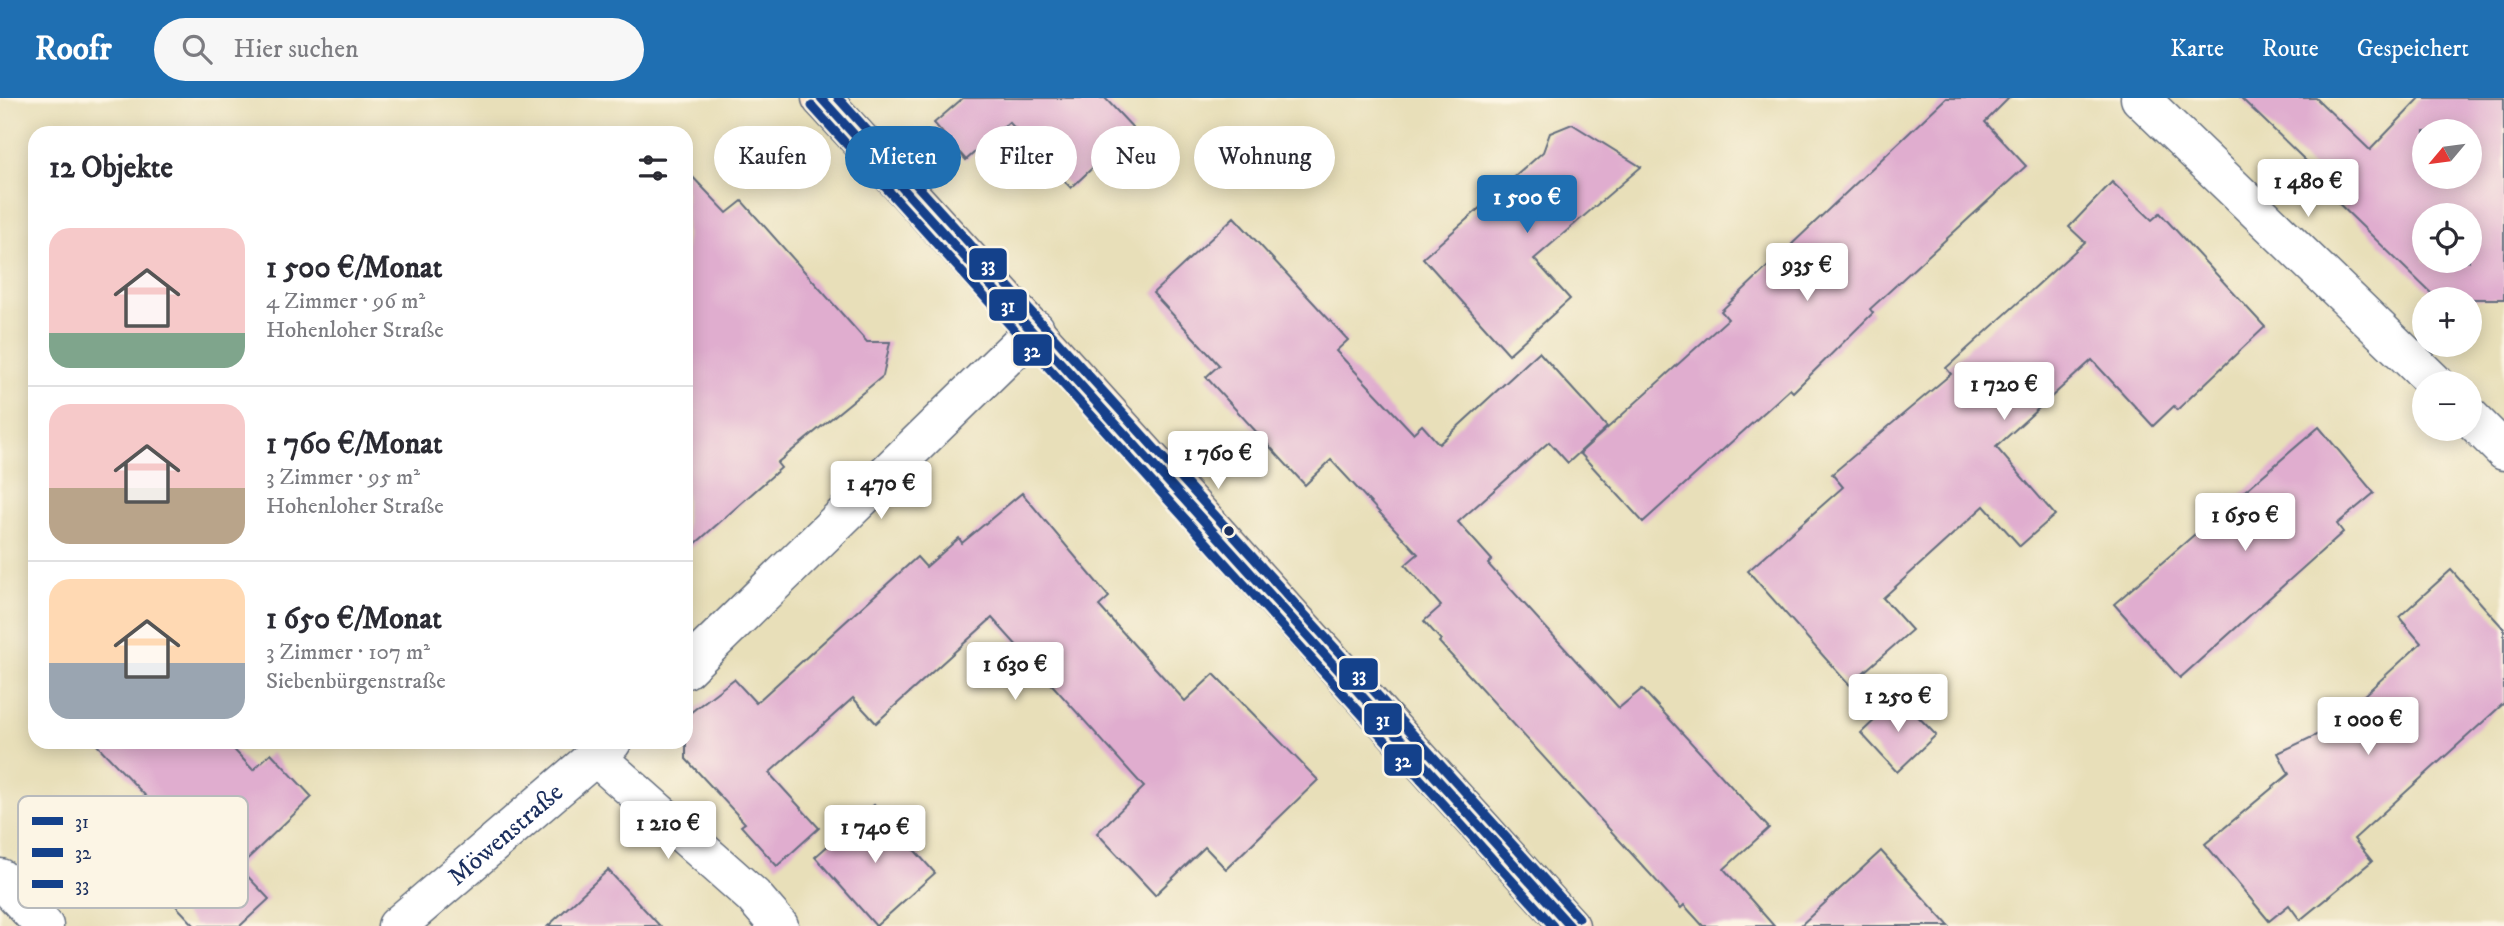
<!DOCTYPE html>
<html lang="de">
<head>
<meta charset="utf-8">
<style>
	body { margin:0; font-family:"IM FELL DW Pica",serif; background:#f7f7f7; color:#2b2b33; height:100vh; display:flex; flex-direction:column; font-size:26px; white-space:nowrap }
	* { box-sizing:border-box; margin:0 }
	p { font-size:23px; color:#7c7c81 }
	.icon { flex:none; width:38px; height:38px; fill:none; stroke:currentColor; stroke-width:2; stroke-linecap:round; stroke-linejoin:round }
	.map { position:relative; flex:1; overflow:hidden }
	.sheet { position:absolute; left:28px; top:28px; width:665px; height:623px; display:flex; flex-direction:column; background:#fff; border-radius:21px; box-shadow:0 4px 18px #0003 }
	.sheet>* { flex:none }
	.banner { position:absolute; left:714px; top:28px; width:665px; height:63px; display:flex; gap:14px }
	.needle { width:46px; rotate:241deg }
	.tools { position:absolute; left:2412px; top:21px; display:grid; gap:14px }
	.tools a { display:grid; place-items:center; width:70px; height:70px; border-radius:50%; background:#fff; box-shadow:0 4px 18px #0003; font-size:35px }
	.price { position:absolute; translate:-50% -60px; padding:0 16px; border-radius:7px; background:#fff; color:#222; font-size:23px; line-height:46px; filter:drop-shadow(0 2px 4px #0008) }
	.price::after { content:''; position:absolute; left:50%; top:42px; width:21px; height:16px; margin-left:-10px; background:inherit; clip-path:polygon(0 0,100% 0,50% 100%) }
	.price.active { background:#1f6fb2; color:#fff }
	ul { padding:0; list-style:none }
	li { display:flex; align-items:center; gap:21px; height:175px; padding:0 21px }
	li+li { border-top:2px solid #e1e1e2 }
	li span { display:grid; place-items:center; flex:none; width:196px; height:140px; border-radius:21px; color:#555 }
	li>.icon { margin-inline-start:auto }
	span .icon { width:84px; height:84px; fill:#fffc; stroke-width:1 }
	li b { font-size:30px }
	h2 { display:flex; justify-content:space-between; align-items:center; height:84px; padding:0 21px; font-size:30px }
	.tag { padding:0 24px; border-radius:32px; background:#fff; box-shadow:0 4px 18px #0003; font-size:24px; line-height:63px }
	.tag.active { background:#1f6fb2; color:#fff }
	header { display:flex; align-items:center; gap:42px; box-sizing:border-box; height:98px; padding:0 35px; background:#1f6fb2; color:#fff }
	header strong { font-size:33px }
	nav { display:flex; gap:38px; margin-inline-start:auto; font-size:24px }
	.search { width:490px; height:63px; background:#f7f7f7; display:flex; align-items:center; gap:18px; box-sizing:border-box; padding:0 24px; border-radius:38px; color:#7c7c81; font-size:26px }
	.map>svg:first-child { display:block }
	.building { fill:#e0adcf; fill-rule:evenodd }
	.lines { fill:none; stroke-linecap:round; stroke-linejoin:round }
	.street-casing { stroke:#636d7e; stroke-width:41 }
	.secondary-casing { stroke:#636d7e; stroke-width:41 }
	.street { stroke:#fff; stroke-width:38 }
	.secondary { stroke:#fbe5cf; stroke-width:38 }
	.bus-1-casing { stroke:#fcf5e5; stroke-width:14 }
	.bus-2-casing { stroke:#fcf5e5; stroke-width:14 }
	.bus-3-casing { stroke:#fcf5e5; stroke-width:14 }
	.bus-1 { stroke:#14418b; stroke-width:9 }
	.bus-2 { stroke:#14418b; stroke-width:9 }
	.bus-3 { stroke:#14418b; stroke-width:9 }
	.bus-dot { fill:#1b2f5e; stroke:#fcf5e5; stroke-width:2.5 }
	.labels { text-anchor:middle; stroke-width:5; stroke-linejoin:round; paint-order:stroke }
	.street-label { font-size:26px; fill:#1b2f5e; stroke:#fcf5e5 }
	.key { fill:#fcf5e5; stroke:#b8babc; stroke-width:2 }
	.key-label { font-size:19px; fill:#1b2f5e }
	.line-badge { stroke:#fcf5e5; stroke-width:2.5 }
	.badge-label { font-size:19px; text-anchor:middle; font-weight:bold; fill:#fff }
</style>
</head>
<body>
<header>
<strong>Roofr</strong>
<div class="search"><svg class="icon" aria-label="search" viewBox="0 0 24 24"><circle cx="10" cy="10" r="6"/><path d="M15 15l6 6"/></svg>Hier suchen</div>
<nav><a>Karte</a><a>Route</a><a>Gespeichert</a></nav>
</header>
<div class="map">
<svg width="2504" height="828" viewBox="0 0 2504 828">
	<rect width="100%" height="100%" fill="#fcf5e5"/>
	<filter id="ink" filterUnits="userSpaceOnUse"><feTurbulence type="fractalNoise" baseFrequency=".0143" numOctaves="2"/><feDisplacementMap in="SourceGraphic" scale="14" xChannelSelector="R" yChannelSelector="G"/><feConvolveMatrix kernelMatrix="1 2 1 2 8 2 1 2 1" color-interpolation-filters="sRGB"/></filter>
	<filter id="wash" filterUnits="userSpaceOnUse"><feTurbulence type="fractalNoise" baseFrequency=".00686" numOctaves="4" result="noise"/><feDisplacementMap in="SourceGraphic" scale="28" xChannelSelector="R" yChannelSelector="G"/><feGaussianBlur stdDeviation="1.57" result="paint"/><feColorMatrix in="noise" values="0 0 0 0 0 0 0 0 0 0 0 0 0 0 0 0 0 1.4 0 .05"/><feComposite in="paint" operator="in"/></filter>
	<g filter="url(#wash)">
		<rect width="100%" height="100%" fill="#e8dfb9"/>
		<g id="blocks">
			<!-- building -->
			<g class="building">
				<polygon points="963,0 1105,0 1134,31 1071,90 1009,24 966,62 934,25"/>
				<polygon points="1946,0 2009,0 1985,24 2026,68 1870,211 1873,215 1793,294 1790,291 1643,424 1580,355 1728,221 1721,213 1781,156 1826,185 1792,146"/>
				<path d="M2241,0H2316L2370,52L2420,0H2504V201H2437L2328,95L2334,90ZM2424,33H2469V79H2424ZM2424,117H2469V163H2424Z"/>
				<polygon points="1572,26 1641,69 1534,161 1570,201 1509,256 1423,160 1543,54 1550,35"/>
				<polygon points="686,72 727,115 742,103 867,244 890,244 883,278 777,365 781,370 686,454"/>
				<polygon points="2112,84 2152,122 2160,115 2265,229 2177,312 2174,308 2153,328 2092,262 1996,349 2055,417 2020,448 1984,408 1883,500 1912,532 1849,587 1748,473 1843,389 1832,376 1951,276 1946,270 2085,144 2069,129"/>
				<polygon points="1234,119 1348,242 1336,253 1413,335 1422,327 1439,346 1539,254 1607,329 1568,365 1549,344 1458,424 1492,462 1488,466 1619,610 1642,591 1769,730 1724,771 1774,828 1703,828 1684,807 1681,810 1439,544 1441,542 1424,523 1441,508 1405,467 1418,456 1331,362 1305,387 1206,279 1219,267 1153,195"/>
				<polygon points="2319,329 2374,395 2337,426 2343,434 2180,580 2114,506"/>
				<polygon points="1022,395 1109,499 1099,508 1185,603 1214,576 1318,682 1226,771 1205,749 1155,797 1097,735 1144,689 992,520 876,625 853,600 769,675 819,730 777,768 741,728 745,725 686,661 686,618 734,581 756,605 917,459 926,469 959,440 962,445"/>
				<polygon points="2451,472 2504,531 2504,605 2354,741 2372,763 2300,822 2289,807 2269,823 2205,746 2289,676 2278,655 2325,633 2421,545 2399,519"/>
				<polygon points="1899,599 1936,637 1897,674 1861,635"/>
				<polygon points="94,644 227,644 253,672 271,655 312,699 239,769 269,801 240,828 195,828 145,775 184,738"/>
				<polygon points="874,707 935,775 876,828 815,759"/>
				<polygon points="1881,753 1949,828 1800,828"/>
				<polygon points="608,772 660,828 548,828"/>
			</g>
		</g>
	</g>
	<g filter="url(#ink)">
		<use href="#blocks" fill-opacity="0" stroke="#636d7e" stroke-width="2"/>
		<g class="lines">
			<!-- street casing -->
			<g class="street-casing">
				<g id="street">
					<polyline points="2140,0 2435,285"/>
					<polyline points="2469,318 2504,353"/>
					<polyline points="686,571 1035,231"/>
					<polyline points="596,659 753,798 779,828"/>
					<polyline points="0,780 44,828"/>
					<path id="s1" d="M397,828L612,644"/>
				</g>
			</g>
			<!-- secondary casing -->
			<g class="secondary-casing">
				<path id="secondary" d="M821,0C1074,273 1320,552 1570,828"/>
			</g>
			<!-- street -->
			<use href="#street" class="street"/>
			<!-- secondary -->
			<use href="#secondary" class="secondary"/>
			<!-- bus-1 casing -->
			<g class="bus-1-casing">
				<polyline id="bus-1" points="821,0 1570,828"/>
			</g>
			<!-- bus-2 casing -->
			<g class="bus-2-casing">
				<polyline id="bus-2" points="812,8 1553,828"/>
			</g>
			<!-- bus-3 casing -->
			<g class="bus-3-casing">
				<polyline id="bus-3" points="838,0 1579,820"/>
			</g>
			<!-- bus-1 -->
			<use href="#bus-1" class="bus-1"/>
			<!-- bus-2 -->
			<use href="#bus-2" class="bus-2"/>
			<!-- bus-3 -->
			<use href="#bus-3" class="bus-3"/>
		</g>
	</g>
	<!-- markers -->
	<circle class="bus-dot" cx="1229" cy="433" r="6"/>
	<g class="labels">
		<!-- street labels -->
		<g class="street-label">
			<text dy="9" stroke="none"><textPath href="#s1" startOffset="142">Möwenstraße</textPath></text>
		</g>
	</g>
	<!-- legend -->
	<rect x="18" y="698" width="230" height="112" rx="10" class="key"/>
	<rect x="32" y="719" width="31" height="8" fill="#14418b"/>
	<rect x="32" y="750" width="31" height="9" fill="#14418b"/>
	<rect x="32" y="782" width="31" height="8" fill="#14418b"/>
	<g class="key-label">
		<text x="75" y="730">31</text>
		<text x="75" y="761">32</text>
		<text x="75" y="793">33</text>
	</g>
	<g class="line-badge">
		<rect x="968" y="149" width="40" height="34" rx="7" fill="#14418b"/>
		<rect x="988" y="190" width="40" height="34" rx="7" fill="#14418b"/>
		<rect x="1012" y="235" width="41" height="34" rx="7" fill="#14418b"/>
		<rect x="1338" y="559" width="41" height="34" rx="7" fill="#14418b"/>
		<rect x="1363" y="604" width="40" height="34" rx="7" fill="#14418b"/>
		<rect x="1383" y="645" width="40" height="34" rx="7" fill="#14418b"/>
	</g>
	<g class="badge-label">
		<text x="988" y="173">33</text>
		<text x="1008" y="214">31</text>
		<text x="1032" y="259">32</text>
		<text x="1359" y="583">33</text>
		<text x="1383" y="628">31</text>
		<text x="1403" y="669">32</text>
	</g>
</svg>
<div class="tools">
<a><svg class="needle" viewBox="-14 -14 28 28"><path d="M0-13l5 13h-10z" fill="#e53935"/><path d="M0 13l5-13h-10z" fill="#7c7c81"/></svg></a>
<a><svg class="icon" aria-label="locate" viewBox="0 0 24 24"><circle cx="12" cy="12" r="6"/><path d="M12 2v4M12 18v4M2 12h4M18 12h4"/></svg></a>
<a>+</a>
<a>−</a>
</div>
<b class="price" style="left:2308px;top:121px">1 480 €</b>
<b class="price active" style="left:1527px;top:137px">1 500 €</b>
<b class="price" style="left:1807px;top:205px">935 €</b>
<b class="price" style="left:2004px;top:324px">1 720 €</b>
<b class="price" style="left:1218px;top:393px">1 760 €</b>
<b class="price" style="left:881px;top:423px">1 470 €</b>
<b class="price" style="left:2245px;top:455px">1 650 €</b>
<b class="price" style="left:1015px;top:604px">1 630 €</b>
<b class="price" style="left:1898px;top:636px">1 250 €</b>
<b class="price" style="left:2368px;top:659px">1 000 €</b>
<b class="price" style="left:668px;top:763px">1 210 €</b>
<b class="price" style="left:875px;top:767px">1 740 €</b>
<div class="banner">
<a class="tag">Kaufen</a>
<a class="tag active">Mieten</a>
<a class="tag">Filter</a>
<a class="tag">Neu</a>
<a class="tag">Wohnung</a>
</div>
<section class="sheet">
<h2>12 Objekte<svg class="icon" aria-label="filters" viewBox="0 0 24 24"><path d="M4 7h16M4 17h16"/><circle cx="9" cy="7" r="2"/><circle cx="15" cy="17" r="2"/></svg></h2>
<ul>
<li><span style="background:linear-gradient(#f6c9c9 75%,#7fa58c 0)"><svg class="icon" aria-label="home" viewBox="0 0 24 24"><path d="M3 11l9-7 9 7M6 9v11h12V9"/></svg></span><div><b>1 500 €/Monat</b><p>4 Zimmer · 96 m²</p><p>Hohenloher Straße</p></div></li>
<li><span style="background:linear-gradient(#f6c9c9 60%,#b9a48a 0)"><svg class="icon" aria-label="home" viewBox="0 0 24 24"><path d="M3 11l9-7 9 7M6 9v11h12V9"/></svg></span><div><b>1 760 €/Monat</b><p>3 Zimmer · 95 m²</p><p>Hohenloher Straße</p></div></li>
<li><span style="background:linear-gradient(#ffd9b3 60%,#9aa5b1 0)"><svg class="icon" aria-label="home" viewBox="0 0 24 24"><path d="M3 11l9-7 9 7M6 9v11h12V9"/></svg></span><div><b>1 650 €/Monat</b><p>3 Zimmer · 107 m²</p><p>Siebenbürgenstraße</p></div></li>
</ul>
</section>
</div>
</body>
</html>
